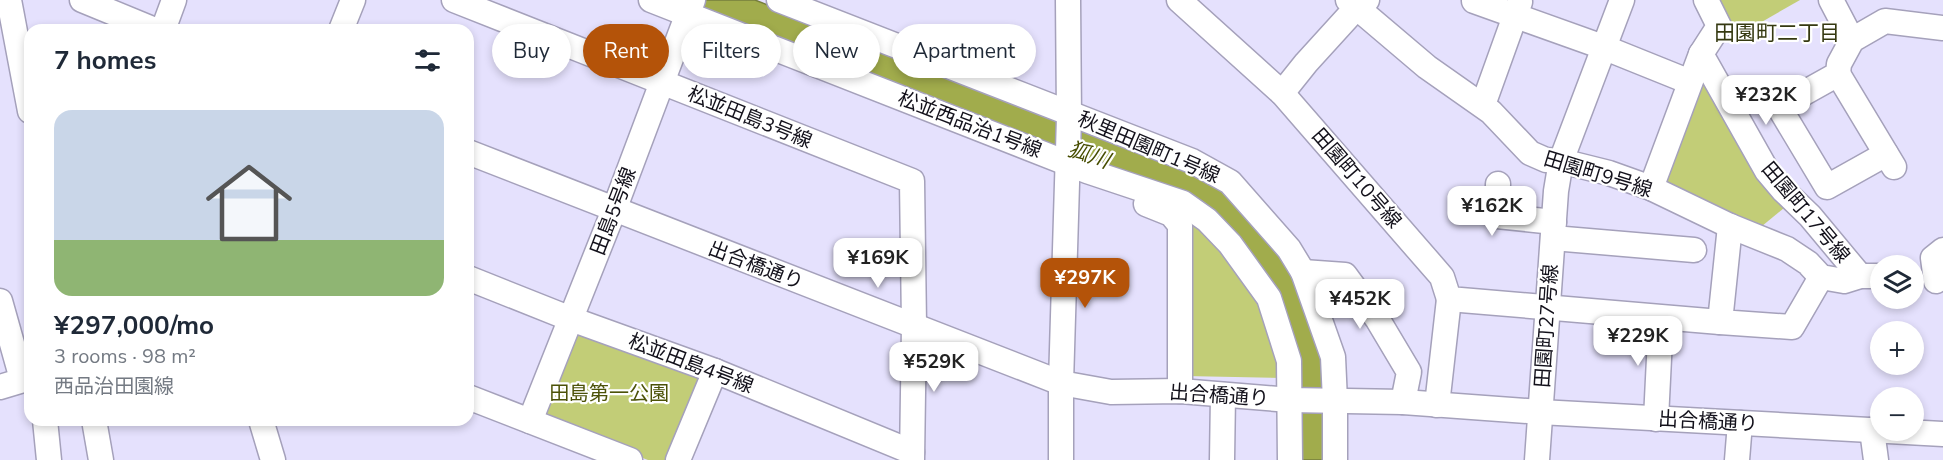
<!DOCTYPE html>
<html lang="en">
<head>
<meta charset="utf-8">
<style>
	body { margin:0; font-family:"Nunito Sans","Noto Sans JP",sans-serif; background:#f6f6f7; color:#1f2937; height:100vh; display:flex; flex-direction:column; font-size:22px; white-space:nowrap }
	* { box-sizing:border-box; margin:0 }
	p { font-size:20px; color:#747a83 }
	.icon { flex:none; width:33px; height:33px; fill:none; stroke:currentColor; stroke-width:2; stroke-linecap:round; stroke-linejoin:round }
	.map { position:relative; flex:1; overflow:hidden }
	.panel { position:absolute; left:24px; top:24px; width:450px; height:402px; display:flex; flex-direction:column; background:#fff; border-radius:18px; box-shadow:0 3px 9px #0003 }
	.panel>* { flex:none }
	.guide { position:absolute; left:492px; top:24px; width:570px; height:54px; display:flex; gap:12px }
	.tools { position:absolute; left:1870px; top:255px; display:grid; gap:12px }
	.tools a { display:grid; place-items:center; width:54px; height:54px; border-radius:50%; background:#fff; box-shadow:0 3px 9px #0003; font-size:30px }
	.price { position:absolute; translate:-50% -51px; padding:0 14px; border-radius:12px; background:#fff; color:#222; font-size:20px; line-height:39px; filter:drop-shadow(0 2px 3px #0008) }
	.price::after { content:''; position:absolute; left:50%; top:36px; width:18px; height:14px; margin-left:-9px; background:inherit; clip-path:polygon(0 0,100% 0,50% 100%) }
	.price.on { background:#b45309; color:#fff }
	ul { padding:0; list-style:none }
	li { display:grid; align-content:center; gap:12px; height:318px; padding:0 30px }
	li+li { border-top:2px solid #e0e1e3 }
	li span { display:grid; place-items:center; height:186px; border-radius:18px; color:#555 }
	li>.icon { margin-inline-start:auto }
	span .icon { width:108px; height:108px; fill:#fffc; stroke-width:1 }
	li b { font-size:26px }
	h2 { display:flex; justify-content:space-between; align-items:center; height:72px; padding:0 30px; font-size:26px }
	.tag { padding:0 21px; border-radius:27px; background:#fff; box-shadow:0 3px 9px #0003; font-size:21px; line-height:54px }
	.tag.on { background:#b45309; color:#fff }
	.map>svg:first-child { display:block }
	.green { fill:#c2cd77 }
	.water { fill:#a1ac4c; stroke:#767e3d; stroke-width:1.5 }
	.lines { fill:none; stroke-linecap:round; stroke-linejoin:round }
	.minor-casing { stroke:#a5a1bb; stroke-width:27 }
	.minor { stroke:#fff; stroke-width:24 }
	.labels { text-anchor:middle; stroke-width:4.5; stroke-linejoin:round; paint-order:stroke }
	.street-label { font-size:20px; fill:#13111b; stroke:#fff }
	.park-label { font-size:20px; fill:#4c5208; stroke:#fff }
	.neighbourhood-label { font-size:21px; fill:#353911; stroke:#fff }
	.water-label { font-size:21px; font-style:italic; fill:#474d00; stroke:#fff }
</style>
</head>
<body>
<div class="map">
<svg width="1943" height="460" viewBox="0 0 1943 460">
	<rect width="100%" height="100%" fill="#e5e1fd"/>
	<!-- green -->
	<g class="green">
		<polygon points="1713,0 1800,0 1732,39"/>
		<polygon points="1701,70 1790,203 1756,231 1657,187"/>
		<polygon points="1187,214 1249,282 1272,328 1283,378 1185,376"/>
		<polygon points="578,328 703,378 671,460 648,460 543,419"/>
	</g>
	<!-- water -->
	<polygon class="water" points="674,0 755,0 1208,177 1276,242 1323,344 1328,460 1298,460 1298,380 1231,235"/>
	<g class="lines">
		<!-- minor casing -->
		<g class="minor-casing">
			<g id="minor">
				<polyline points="9,0 30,111"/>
				<polyline points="82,0 155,30"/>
				<polyline points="454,0 912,181 914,325 912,460"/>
				<polyline points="651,0 1087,171 1183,203 1207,220 1230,244 1269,298 1289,361 1290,460"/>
				<polyline points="779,0 1192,161 1230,182 1289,249 1303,272 1333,357 1335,401 1335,460"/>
				<polyline points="1179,0 1282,93 1442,277 1449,299 1720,322"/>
				<polyline points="1348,0 1427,67 1491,112 1530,153 1546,160 1561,161 1609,173 1651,188 1730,226 1787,249 1808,263 1821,277 1844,281 1860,276 1881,276"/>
				<polyline points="1831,0 1852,40"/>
				<polyline points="1474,1 1603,47 1690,82"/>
				<polyline points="163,30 174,0"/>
				<polyline points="341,30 353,0"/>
				<polyline points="1701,54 1767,171 1783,190 1810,216 1860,276"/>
				<polyline points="1838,74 1894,167"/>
				<polyline points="1282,93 1306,63 1357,7 1367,0"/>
				<polyline points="1483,105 1520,2"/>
				<polyline points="468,152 1061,383 1111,392 1180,391 1290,400 1403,402 1540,412 1943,434"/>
				<polyline points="1886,154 1827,187 1779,107 1838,74 1839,64 1852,40 1885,21 1943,28"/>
				<polyline points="1498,184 1497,216 1554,222"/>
				<polyline points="1651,188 1701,54 1719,26 1706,0"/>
				<polyline points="1146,204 1171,214 1180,225 1180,391"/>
				<polyline points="1730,226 1720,322 1792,327 1821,277"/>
				<polyline points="1553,238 1694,250"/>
				<polyline points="1303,272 1345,275 1378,320 1409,372 1403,402"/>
				<polyline points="468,278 571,319 715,371 912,452"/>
				<polyline points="1936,281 1933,258 1943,250"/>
				<polyline points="0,301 20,372 30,376"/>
				<polyline points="0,387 30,378"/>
				<polyline points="468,397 630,460"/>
				<polyline points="1437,405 1449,299"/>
				<polyline points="1656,419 1661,318"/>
				<polyline points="45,420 49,460"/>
				<polyline points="94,420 101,460"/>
				<polyline points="261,420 273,460"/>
				<polyline points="530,421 614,210 693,0"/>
				<polyline points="1872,430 1876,460"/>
				<polyline points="678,460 715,371"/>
				<polyline points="1061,460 1061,383 1069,117 1068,0"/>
				<polyline points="1222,460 1223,395"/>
				<polyline points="1537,460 1556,191 1561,161 1622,0"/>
				<polyline points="1737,460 1740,423"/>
			</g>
		</g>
		<!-- minor -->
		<use href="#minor" class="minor"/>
	</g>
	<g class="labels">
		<!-- street labels -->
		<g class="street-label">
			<text transform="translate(750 117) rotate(22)" y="7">松並田島3号線</text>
			<text transform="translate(970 124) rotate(21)" y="7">松並西品治1号線</text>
			<text transform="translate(1149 147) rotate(23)" y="7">秋里田園町1号線</text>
			<text transform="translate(1598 174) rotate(17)" y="7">田園町9号線</text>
			<text transform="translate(1357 178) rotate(49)" y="7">田園町10号線</text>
			<text transform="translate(613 211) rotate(-69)" y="7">田島5号線</text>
			<text transform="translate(1806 212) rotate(50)" y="7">田園町17号線</text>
			<text transform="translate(756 265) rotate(21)" y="7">出合橋通り</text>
			<text transform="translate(1546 326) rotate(-86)" y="7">田園町27号線</text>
			<text transform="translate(691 363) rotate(21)" y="7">松並田島4号線</text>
			<text transform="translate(1219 395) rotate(4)" y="7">出合橋通り</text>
			<text transform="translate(1708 421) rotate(3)" y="7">出合橋通り</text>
		</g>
		<!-- park labels -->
		<g class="park-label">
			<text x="609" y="400">田島第一公園</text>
		</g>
		<!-- neighbourhood labels -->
		<g class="neighbourhood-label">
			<text x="1777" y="40">田園町二丁目</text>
		</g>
		<!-- water labels -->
		<g class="water-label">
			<text transform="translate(1089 155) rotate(19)" y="7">狐川</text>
		</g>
	</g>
</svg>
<div class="tools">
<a><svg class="icon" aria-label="layers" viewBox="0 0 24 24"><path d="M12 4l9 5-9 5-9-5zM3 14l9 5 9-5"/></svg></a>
<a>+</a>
<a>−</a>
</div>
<b class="price" style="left:1766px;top:126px">¥232K</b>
<b class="price" style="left:1492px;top:237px">¥162K</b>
<b class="price" style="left:878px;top:289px">¥169K</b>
<b class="price on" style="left:1085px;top:309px">¥297K</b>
<b class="price" style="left:1360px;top:330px">¥452K</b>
<b class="price" style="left:1638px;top:367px">¥229K</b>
<b class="price" style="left:934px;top:393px">¥529K</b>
<div class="guide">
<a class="tag">Buy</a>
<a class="tag on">Rent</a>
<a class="tag">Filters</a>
<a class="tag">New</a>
<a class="tag">Apartment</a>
</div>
<section class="panel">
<h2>7 homes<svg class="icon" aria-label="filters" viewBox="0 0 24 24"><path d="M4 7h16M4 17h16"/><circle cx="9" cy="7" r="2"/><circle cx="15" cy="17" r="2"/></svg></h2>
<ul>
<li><span style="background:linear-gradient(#c9d6e8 70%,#8fb573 0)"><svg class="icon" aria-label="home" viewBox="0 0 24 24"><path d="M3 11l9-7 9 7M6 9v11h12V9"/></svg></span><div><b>¥297,000/mo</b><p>3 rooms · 98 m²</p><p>西品治田園線</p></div></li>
</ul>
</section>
</div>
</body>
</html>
